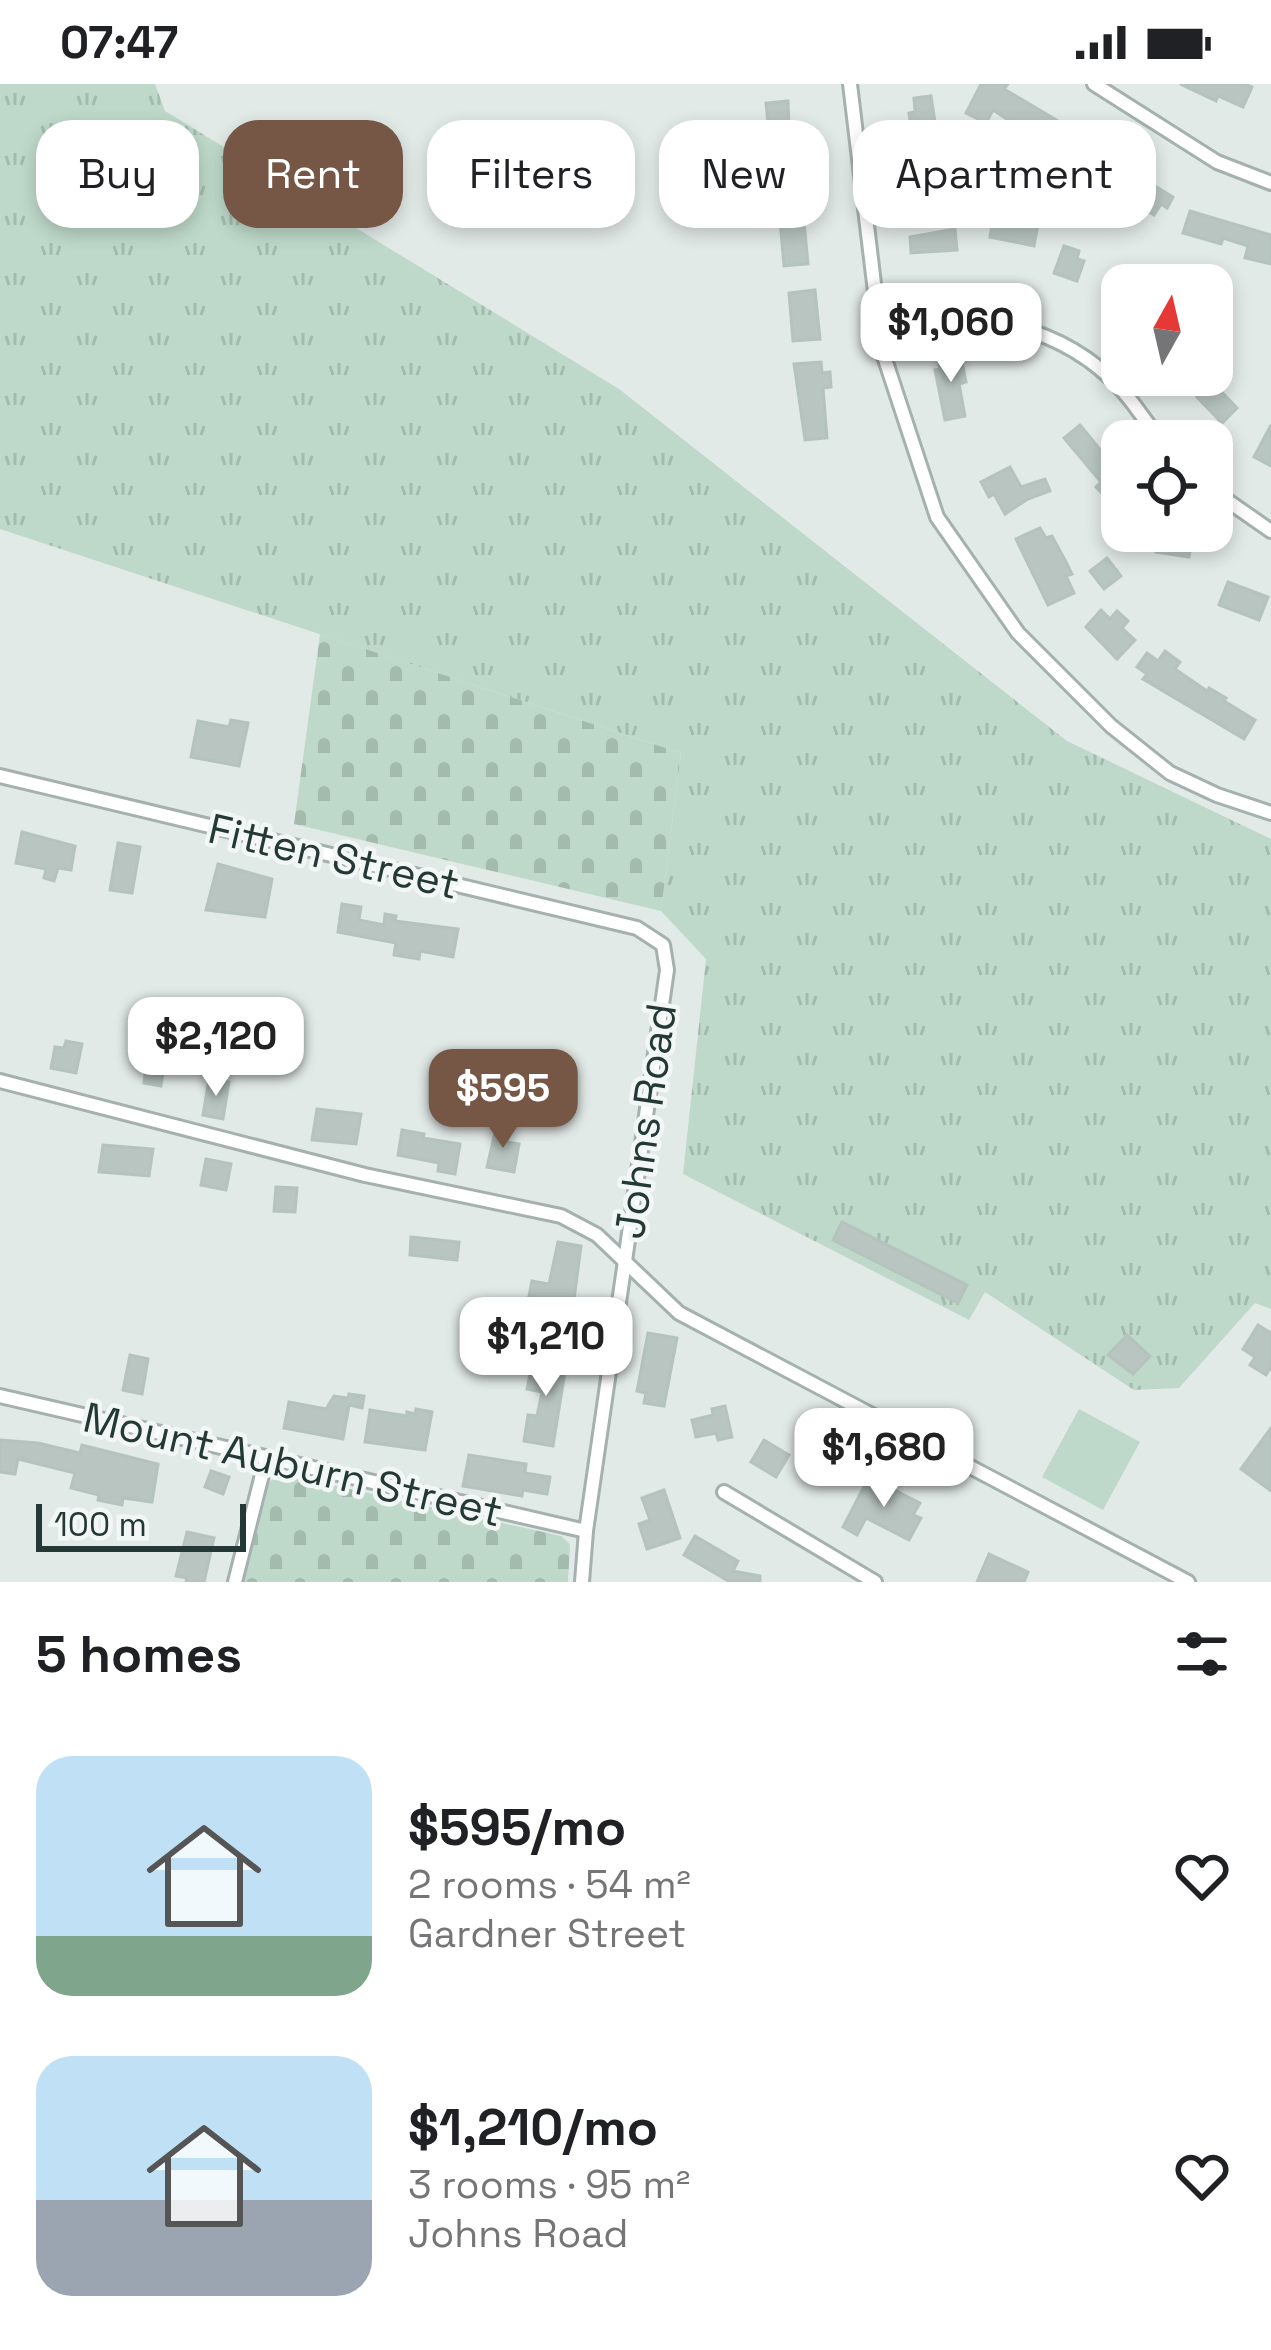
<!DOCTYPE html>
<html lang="en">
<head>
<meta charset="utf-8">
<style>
	body { margin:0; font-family:"Space Grotesk",sans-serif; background:#f2f2f2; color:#202124; height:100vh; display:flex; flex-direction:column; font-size:45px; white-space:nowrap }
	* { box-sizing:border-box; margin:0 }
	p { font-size:39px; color:#757577 }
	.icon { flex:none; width:66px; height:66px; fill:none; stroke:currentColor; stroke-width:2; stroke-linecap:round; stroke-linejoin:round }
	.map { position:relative; height:1498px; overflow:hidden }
	.drawer { display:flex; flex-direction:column; background:#fff; flex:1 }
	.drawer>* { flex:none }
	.hud { position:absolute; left:36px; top:36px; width:1200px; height:108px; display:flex; gap:24px }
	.needle { width:78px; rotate:8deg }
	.fabs { position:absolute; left:1101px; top:180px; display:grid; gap:24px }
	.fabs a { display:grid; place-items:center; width:132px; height:132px; border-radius:24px; background:#fff; box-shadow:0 6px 18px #0003; font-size:60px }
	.scale { position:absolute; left:36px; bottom:30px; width:210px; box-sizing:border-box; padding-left:12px; border:6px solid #243936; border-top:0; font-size:33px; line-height:42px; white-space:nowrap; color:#243936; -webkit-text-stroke:9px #f2f7f5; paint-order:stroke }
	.price { position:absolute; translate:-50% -102px; padding:0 27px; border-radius:24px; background:#fff; color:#222; font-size:39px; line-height:78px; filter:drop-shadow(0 3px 6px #0008) }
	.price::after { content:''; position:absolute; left:50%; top:72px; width:36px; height:27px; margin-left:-18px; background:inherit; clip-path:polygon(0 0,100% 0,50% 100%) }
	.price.current { background:#765644; color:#fff }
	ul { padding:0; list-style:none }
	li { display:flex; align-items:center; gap:36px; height:300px; padding:0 36px }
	li span { display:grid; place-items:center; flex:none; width:336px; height:240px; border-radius:36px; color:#555 }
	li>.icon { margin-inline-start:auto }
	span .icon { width:144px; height:144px; fill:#fffc; stroke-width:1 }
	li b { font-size:51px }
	h2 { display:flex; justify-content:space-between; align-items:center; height:144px; padding:0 36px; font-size:51px }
	.chip { padding:0 42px; border-radius:36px; background:#fff; box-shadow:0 6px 18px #0003; font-size:42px; line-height:108px }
	.chip.current { background:#765644; color:#fff }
	.status { display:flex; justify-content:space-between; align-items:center; height:84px; padding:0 60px; background:#fff; direction:ltr }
	.status svg { height:33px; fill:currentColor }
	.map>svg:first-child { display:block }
	.grass { fill:url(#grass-tufts) }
	.cemetery { fill:url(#cemetery-stones) }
	.garden { fill:#bed9c9 }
	.building { fill:#b8c5c1; stroke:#b5c3bf; stroke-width:3 }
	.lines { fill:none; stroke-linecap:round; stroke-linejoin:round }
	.street-casing { stroke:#a5b1af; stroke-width:18 }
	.street { stroke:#fff; stroke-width:12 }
	.labels { text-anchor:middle; stroke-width:9; stroke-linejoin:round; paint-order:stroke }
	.street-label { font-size:42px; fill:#243936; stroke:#f2f7f5 }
</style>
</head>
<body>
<div class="status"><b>07:47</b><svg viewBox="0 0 49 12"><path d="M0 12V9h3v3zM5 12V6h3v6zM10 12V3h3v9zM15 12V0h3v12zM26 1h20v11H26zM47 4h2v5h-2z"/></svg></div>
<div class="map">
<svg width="1271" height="1498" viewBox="0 0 1271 1498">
	<defs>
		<pattern id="grass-tufts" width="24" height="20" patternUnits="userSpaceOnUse" patternTransform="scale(3)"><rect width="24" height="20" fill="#bed9c9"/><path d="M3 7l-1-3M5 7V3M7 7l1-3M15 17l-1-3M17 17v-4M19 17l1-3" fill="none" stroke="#a3bbad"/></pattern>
		<pattern id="cemetery-stones" width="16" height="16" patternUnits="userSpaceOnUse" patternTransform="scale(3)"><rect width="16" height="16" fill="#bed9c9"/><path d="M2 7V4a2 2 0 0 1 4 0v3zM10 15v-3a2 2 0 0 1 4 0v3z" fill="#a3bbad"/></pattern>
	</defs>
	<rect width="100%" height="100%" fill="#e2eae8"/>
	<!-- grass -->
	<polygon class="grass" points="0,0 155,0 165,27 619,305 1067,657 1271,755 1271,1225 1255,1219 1179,1304 1134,1306 985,1208 969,1236 683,1090 706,875 661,827 681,669 0,445"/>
	<!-- cemetery -->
	<g class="cemetery">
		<polygon points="320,550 681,669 661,827 294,740"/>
		<polygon points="278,1389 561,1452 570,1460 568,1498 243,1498 269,1399"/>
	</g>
	<!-- garden -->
	<polygon class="garden" points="1079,1325 1140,1358 1103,1426 1042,1393"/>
	<!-- building -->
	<g class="building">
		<polygon points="981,0 1008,0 1004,5 1063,40 1060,44 1173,113 1167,124 1161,120 1154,131 1120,111 1125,102 1101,88 1096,95 1075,82 1063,100 1050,92 1063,72 993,26 986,39 966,29"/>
		<polygon points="1180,0 1245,0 1252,3 1243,23 1218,12 1216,17"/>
		<polygon points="931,12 945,104 944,121 928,123 926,107 918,108 909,29 915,28 914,14"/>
		<polygon points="788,17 793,139 804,138 808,180 784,182 779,124 767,125 766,76 772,76 766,19"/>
		<polygon points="1086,112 1102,121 1094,134 1078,125"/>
		<polygon points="995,123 1008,125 1006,134 1038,140 1034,162 990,153"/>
		<polygon points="1190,127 1271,151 1271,180 1245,174 1248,162 1223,154 1221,160 1183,149"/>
		<polygon points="955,145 957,166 911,169 910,153"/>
		<polygon points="1064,162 1079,167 1077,175 1084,177 1077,197 1054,189"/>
		<polygon points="815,206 820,255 793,257 789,209"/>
		<polygon points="960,268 966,298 959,300 965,332 945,336 935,286 940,285 938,272"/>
		<polygon points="821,278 822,289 830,288 831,303 823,304 827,354 805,356 794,280"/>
		<polygon points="1213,299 1237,324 1222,339 1197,313"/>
		<polygon points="1080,341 1107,374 1103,378 1122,397 1122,430 1096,403 1101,398 1064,354"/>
		<polygon points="1271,341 1271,382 1254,373"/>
		<polygon points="1010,383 1021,403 1045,395 1050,407 1028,415 1005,430 994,410 989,413 981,398"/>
		<polygon points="1040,444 1046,454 1052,452 1066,478 1072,490 1066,492 1074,509 1048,521 1016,455"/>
		<polygon points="1159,447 1193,450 1189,473 1156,468"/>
		<polygon points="1107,474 1121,492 1104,505 1090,487"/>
		<polygon points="1228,498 1268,513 1259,536 1219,521"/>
		<polygon points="1101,526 1110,535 1117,527 1128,537 1122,544 1135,556 1117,575 1086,543"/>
		<polygon points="1165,567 1180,578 1175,585 1207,607 1209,604 1226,614 1224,617 1255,636 1244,655 1143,595 1147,590 1137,583 1147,569 1158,577"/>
		<polygon points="231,636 248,639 239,682 191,673 198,637 229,643"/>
		<polygon points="22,748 75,762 71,786 58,784 54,797 44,794 46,785 16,779"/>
		<polygon points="118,759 140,763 132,809 110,806"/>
		<polygon points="218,780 272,795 265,833 206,826"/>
		<polygon points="342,820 361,823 359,836 384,841 385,830 396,832 395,837 458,845 453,873 420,867 419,875 394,871 396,859 338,848"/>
		<polygon points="66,957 82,960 76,989 51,984 55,963 64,964"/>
		<polygon points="146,980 164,982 161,1002 144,999"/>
		<polygon points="209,995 229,998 223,1035 203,1031"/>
		<polygon points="317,1025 361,1030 356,1060 312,1056"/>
		<polygon points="497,1040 510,1042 507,1058 519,1060 514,1088 487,1083"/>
		<polygon points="402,1046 424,1050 423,1054 460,1060 455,1090 438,1087 439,1079 398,1071"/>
		<polygon points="103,1061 153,1065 149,1092 99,1088"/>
		<polygon points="206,1075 231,1080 226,1106 201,1101"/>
		<polygon points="276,1103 297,1104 295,1128 274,1127"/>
		<polygon points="842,1138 967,1201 958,1219 833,1156"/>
		<polygon points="411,1153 459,1158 457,1176 410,1171"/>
		<polygon points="558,1158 581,1162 572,1231 527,1222 532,1197 549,1200"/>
		<polygon points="1258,1241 1271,1249 1271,1283 1266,1291 1250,1281 1255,1273 1243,1265"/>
		<polygon points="648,1249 677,1254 664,1322 644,1319 646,1309 637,1307"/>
		<polygon points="1127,1251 1150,1272 1133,1290 1108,1271"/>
		<polygon points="130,1271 148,1275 142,1310 123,1306"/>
		<polygon points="539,1271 567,1275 553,1362 524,1357 528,1331 537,1332 542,1308 527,1305 531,1285 536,1286"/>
		<polygon points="349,1310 364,1312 362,1324 349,1321 343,1355 284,1344 289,1318 326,1325 334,1312 348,1314"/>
		<polygon points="725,1322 732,1353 718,1356 716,1349 696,1353 692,1336 713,1331 712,1325"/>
		<polygon points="416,1325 432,1328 425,1366 365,1358 370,1326 407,1332 407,1328 415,1330"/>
		<polygon points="1271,1344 1271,1407 1241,1385"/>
		<polygon points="0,1356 38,1359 80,1369 82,1361 158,1380 152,1418 123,1414 122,1421 98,1416 99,1411 71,1404 75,1389 18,1375 15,1390 0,1388"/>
		<polygon points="764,1356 789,1371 776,1393 751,1378"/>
		<polygon points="469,1371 526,1380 525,1389 550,1393 547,1410 523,1406 522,1412 463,1402"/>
		<polygon points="211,1387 229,1393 223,1410 205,1403"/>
		<polygon points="869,1393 920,1419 913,1431 921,1434 909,1456 866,1434 857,1451 843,1443"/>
		<polygon points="664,1406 680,1454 647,1465 639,1440 650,1436 642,1414"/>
		<polygon points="187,1448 214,1454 204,1498 186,1498 187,1494 176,1492"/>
		<polygon points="695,1452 738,1477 733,1487 760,1492 760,1498 730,1498 684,1471"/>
		<polygon points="989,1470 1028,1488 1024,1498 977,1498"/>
	</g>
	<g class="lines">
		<!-- street casing -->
		<g class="street-casing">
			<g id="street">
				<polyline points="850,0 882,266 937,433 1018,549 1111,642 1170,689 1217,711 1271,729"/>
				<polyline points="1094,0 1217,78 1271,99"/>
				<path d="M877,231C965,229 1057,234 1121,305C1136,321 1147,341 1162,357"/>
				<polyline points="1212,406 1271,447"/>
				<polyline points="0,692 637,844 663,861 667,886 586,1447 582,1498"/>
				<polyline points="0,997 365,1091 561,1132 597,1151 679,1229 1188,1498"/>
				<polyline points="0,1312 586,1447"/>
				<polyline points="724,1408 875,1498"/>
				<polyline points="235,1498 266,1375"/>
			</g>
		</g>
		<!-- street -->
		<use href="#street" class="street"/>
	</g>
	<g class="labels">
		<!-- street labels -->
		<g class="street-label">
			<text transform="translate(334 772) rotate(13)" y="15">Fitten Street</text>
			<text transform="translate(645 1037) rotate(-82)" y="15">Johns Road</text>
			<text transform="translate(293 1380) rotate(13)" y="15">Mount Auburn Street</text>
		</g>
	</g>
</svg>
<div class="fabs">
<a><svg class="needle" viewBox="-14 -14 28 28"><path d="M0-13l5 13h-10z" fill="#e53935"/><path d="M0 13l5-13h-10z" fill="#757577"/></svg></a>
<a><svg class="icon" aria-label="locate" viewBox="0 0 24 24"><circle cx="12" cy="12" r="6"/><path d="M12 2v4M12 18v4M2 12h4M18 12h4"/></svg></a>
</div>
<div class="scale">100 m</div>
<b class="price" style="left:951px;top:301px">$1,060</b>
<b class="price" style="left:216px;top:1015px">$2,120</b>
<b class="price current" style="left:503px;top:1067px">$595</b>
<b class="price" style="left:546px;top:1315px">$1,210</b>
<b class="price" style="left:884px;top:1426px">$1,680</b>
<div class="hud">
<a class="chip">Buy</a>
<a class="chip current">Rent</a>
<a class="chip">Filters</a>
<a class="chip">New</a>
<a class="chip">Apartment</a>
</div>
</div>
<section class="drawer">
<h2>5 homes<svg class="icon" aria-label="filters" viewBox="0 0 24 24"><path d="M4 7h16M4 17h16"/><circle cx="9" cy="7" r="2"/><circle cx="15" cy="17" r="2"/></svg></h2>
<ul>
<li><span style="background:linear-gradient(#bfe0f5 75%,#7fa58c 0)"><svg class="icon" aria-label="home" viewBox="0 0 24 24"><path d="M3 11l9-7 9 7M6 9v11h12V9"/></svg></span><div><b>$595/mo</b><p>2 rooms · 54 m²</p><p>Gardner Street</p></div><svg class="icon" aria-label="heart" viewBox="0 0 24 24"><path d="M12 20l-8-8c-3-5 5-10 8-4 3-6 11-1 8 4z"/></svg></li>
<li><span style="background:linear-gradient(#bfe0f5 60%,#9aa5b1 0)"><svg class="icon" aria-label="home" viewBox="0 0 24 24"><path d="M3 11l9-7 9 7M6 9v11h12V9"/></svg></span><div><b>$1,210/mo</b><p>3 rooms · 95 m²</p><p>Johns Road</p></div><svg class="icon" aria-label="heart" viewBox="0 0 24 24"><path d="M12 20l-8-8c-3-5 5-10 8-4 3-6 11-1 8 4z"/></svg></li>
</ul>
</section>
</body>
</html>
